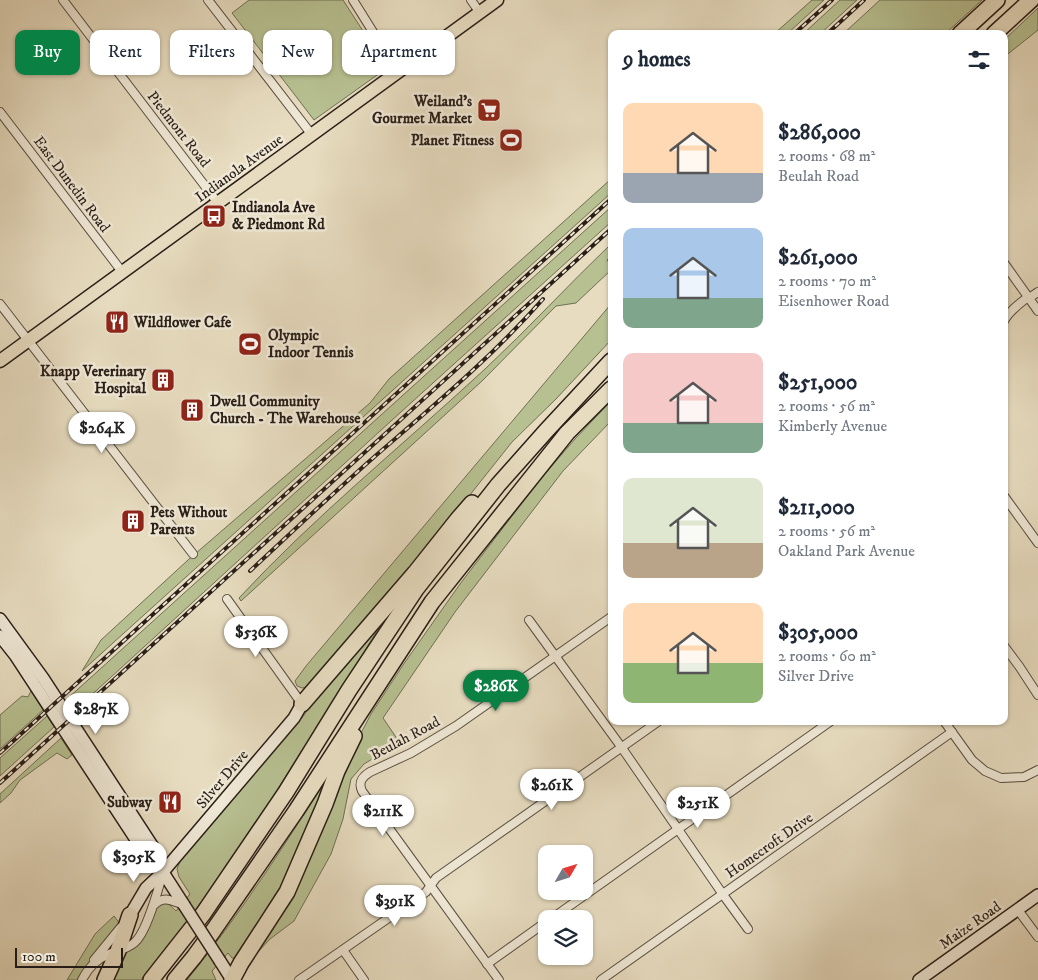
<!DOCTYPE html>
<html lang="en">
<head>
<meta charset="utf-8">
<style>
	body { margin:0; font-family:"IM FELL DW Pica",serif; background:#f2f2f3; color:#1f2937; height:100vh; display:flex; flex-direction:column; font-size:19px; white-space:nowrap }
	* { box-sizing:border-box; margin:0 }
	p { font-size:16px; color:#747a83 }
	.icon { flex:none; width:28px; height:28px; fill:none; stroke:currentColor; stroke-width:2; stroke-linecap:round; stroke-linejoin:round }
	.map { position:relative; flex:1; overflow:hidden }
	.side { position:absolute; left:608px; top:30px; width:400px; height:695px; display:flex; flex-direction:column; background:#fff; border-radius:10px; box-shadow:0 1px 4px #0004 }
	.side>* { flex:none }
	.banner { position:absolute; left:15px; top:30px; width:475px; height:45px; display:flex; gap:10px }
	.needle { width:32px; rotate:51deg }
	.buttons { position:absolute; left:538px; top:845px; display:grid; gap:10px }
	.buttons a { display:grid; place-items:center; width:55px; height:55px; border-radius:10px; background:#fff; box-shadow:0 1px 4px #0004; font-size:25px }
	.scale { position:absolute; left:15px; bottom:12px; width:108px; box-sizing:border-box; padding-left:5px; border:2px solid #291e17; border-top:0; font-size:14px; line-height:18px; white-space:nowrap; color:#291e17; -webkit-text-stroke:4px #efe8d6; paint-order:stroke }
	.price { position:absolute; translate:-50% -42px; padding:0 11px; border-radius:18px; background:#fff; color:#222; font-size:16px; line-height:32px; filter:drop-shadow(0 1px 2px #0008) }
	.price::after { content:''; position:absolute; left:50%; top:30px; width:15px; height:11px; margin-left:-8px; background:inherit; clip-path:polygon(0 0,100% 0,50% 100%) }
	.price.on { background:#0b8043; color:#fff }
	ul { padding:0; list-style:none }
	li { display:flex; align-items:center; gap:15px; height:125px; padding:0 15px }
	li span { display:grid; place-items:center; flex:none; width:140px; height:100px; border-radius:10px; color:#555 }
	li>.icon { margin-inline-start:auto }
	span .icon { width:60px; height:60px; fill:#fffc; stroke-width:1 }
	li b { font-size:21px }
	h2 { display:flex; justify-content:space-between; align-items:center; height:60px; padding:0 15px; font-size:21px }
	.chip { padding:0 18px; border-radius:10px; background:#fff; box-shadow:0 1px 4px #0004; font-size:18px; line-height:45px }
	.chip.on { background:#0b8043; color:#fff }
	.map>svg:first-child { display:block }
	.green { fill:#b7c091; stroke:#706f54 }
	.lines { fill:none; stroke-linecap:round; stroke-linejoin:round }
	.street-casing { stroke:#584e41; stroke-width:10 }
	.secondary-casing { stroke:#291e17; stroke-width:14 }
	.primary-casing { stroke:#291e17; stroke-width:15 }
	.highway-casing { stroke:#291e17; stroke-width:18 }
	.street { stroke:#efe8d6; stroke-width:8 }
	.secondary { stroke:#efe8d6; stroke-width:11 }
	.primary { stroke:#e7dcc0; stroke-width:12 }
	.highway { stroke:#e7dcc0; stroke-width:15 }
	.rail-casing { stroke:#291e17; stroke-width:4 }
	.rail { stroke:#efe8d6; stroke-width:2; stroke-dasharray:5.5; stroke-linecap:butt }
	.secondary-bridge-casing { stroke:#291e17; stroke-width:14; stroke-linecap:butt }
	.secondary-bridge { stroke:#efe8d6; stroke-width:11 }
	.labels { text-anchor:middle; stroke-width:5; stroke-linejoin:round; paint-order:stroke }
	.poi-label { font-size:15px; font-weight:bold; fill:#291e17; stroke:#efe8d6; text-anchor:start }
	.street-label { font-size:15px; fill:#291e17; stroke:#efe8d6 }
</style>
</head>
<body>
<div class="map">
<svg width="1038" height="980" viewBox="0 0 1038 980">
	<rect width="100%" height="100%" fill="#e7dcc0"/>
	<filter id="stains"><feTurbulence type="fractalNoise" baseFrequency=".004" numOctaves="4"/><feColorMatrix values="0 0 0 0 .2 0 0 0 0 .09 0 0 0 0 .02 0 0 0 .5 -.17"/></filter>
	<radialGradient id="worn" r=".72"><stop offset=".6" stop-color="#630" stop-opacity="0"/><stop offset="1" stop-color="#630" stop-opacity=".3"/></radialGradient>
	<!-- green -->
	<g class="green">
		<polygon points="249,0 343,0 387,68 314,120 232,13"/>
		<polygon points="812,0 824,0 787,34 774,34"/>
		<polygon points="840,0 857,0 820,34 803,34"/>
		<polygon points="880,0 982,0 945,34 843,34"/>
		<polygon points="1038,8 1038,30 1004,57 1004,40"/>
		<polygon points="611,179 611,193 82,671 101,640 188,560 370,403 389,379"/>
		<polygon points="611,207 611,222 391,421 74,711 67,699"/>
		<path d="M611,244V256L607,260L611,265V270L576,303L556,306L482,381L241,601L239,598C315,516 403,445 485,369C528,329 568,285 611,244Z"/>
		<polygon points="611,304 611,340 556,399 512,442 419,559 307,687 302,688 297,686 295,681 306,666"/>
		<polygon points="611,401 611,421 563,471 455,612 383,718 402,746 374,758 364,764 351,779 343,819 331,854 294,921 270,939 257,953 244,974 244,968 300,879 311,855 347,760 371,714 403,665 460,584 538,482 575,439"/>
		<path d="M389,612L245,841C212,889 177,935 141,980H110L125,953L136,947L142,941L157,907C166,900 169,904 176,911L190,894L179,877L177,869L180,861L305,714L308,706Z"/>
		<polygon points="31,691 43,710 0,749 0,715 22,696 28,697"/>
		<polygon points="47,716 54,727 0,776 0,758"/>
		<polygon points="61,738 72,755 67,759 57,753 20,780 11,793 0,803 0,794"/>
		<path d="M333,768L294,870L236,958H232L228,953L212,971L216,980H187C241,913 287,842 333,768Z"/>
		<path d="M114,916L120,924C107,944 89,960 77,980H67L95,934Z"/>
	</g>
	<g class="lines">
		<!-- street casing -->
		<g class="street-casing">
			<g id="street">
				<polyline points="63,0 218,203"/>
				<polyline points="208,0 312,135"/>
				<polyline points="353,0 398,72"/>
				<polyline points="471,0 480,13"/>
				<polyline points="0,112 123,273"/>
				<polyline points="1004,263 1038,311"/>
				<polyline points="1029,298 1038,292"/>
				<polyline points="0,304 193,554"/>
				<path d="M1004,321C1009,311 1019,304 1028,297"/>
				<polyline points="1004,496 1038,543"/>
				<polyline points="227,599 302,704"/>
				<polyline points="529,620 622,748 724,896 748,929"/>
				<polyline points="1004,646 1019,666 1038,695"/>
				<polyline points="944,721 972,760 985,771 1001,778 1024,777 1038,770"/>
				<path d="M154,905C164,895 172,901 184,905"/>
				<polyline points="1018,910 1038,937"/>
				<polyline points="551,919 831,721"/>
				<polyline points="343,950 364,980"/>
				<polyline points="94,960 121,927"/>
				<polyline points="487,964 546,922"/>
				<path d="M82,980C88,968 97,959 109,954C117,951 127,949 134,943C147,933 158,889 163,873"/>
				<polyline points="299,980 426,892 436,878 659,721"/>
				<path d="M499,980L362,791C358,782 362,777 370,772L411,753L456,726L611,617"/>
				<polyline points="601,980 952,732"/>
			</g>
		</g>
		<!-- secondary casing -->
		<g class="secondary-casing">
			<g id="secondary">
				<polyline points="0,619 43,678 157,853 157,863"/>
				<polyline points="0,636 15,655 148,858 157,863 184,905"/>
				<polyline points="130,915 146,888 163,872 294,718 302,704"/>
				<polyline points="220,961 232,980"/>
				<polyline points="919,980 1038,895"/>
			</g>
		</g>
		<!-- primary casing -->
		<g class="primary-casing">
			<polyline id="primary" points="0,361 497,0"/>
		</g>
		<!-- highway casing -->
		<g class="highway-casing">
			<g id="highway">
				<polyline points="960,34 997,0"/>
				<polyline points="994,34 1031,0"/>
				<polyline points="302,704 415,573 458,519 472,503"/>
				<polyline points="105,980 118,951 130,915"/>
				<polyline points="151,980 203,914 286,792 349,690 416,589 498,485 546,431 611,361"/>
				<polyline points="175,980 194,957 213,931 296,811 432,602 567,433 611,389"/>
				<polyline points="232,980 241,963 287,892 325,804 337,771 354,736"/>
			</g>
		</g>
		<!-- street -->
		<use href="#street" class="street"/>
		<!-- secondary -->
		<use href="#secondary" class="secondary"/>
		<!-- primary -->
		<use href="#primary" class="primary"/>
		<!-- highway -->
		<use href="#highway" class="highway"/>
		<!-- rail casing -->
		<g class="rail-casing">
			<g id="rail">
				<polyline points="794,34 832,0"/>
				<polyline points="827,34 864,0"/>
				<path d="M250,571C291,533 331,495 373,458C432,407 491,358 543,299"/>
				<polyline points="0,753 611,199"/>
				<polyline points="0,783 611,229"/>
			</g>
		</g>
		<!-- rail -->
		<use href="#rail" class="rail"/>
		<!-- secondary-bridge casing -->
		<g class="secondary-bridge-casing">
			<polyline id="secondary-bridge" points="184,905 220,961"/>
		</g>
		<!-- secondary-bridge -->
		<use href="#secondary-bridge" class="secondary-bridge"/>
	</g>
	<!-- icons -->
	<defs>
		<g id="supermarket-square" transform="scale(1.25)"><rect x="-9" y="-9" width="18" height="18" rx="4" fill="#8f2418" stroke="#efe8d6"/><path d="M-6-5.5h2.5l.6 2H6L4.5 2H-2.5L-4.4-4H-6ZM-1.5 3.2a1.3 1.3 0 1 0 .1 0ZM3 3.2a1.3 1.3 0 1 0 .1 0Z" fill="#fff"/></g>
		<g id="stadium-square" transform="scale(1.25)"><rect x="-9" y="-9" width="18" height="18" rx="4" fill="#8f2418" stroke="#efe8d6"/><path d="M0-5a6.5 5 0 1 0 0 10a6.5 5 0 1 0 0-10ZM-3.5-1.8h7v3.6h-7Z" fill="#fff"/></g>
		<g id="bus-square" transform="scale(1.25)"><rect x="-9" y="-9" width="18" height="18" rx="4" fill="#8f2418" stroke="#efe8d6"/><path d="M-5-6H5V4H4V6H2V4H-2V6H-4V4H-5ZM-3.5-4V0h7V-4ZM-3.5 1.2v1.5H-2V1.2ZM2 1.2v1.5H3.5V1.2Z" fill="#fff"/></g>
		<g id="restaurant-square" transform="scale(1.25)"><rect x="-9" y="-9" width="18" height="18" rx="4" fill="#8f2418" stroke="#efe8d6"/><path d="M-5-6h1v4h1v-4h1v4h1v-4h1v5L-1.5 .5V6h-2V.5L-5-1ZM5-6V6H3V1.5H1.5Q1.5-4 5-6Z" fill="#fff"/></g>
		<g id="building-square" transform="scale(1.25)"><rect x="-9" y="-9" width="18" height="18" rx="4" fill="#8f2418" stroke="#efe8d6"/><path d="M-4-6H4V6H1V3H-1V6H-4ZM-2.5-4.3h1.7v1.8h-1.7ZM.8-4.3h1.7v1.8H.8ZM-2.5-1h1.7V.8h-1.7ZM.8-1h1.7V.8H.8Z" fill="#fff"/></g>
	</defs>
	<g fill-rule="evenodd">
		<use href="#supermarket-square" x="489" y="110"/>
		<use href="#stadium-square" x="511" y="140"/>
		<use href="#bus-square" x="214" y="216"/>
		<use href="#restaurant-square" x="117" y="322"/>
		<use href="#stadium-square" x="250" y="344"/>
		<use href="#building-square" x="163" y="380"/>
		<use href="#building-square" x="192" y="410"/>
		<use href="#building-square" x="133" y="521"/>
		<use href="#restaurant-square" x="170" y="802"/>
	</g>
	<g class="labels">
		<!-- poi labels -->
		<g class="poi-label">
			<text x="472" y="106" text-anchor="end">Weiland's<tspan x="472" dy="17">Gourmet Market</tspan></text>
			<text x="494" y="145" text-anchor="end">Planet Fitness</text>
			<text x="232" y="212">Indianola Ave<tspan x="232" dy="17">&amp; Piedmont Rd</tspan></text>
			<text x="134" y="327">Wildflower Cafe</text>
			<text x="268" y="340">Olympic<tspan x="268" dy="17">Indoor Tennis</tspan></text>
			<text x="146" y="376" text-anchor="end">Knapp Vererinary<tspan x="146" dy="17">Hospital</tspan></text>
			<text x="210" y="406">Dwell Community<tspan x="210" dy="17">Church - The Warehouse</tspan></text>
			<text x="150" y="517">Pets Without<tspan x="150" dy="17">Parents</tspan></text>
			<text x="152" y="807" text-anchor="end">Subway</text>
		</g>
		<!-- street labels -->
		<g class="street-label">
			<text transform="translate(179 129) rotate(52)" y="5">Piedmont Road</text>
			<text transform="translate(239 168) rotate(-36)" y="5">Indianola Avenue</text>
			<text transform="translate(72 184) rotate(53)" y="5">East Dunedin Road</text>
			<text transform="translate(405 738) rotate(-28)" y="5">Beulah Road</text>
			<text transform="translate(222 779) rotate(-50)" y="5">Silver Drive</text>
			<text transform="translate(769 845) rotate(-35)" y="5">Homecroft Drive</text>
			<text transform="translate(970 925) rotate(-35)" y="5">Maize Road</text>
		</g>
	</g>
	<rect width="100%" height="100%" filter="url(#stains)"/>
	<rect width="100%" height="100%" fill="url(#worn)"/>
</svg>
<div class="buttons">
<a><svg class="needle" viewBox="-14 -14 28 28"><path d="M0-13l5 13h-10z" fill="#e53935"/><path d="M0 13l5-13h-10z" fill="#747a83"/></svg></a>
<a><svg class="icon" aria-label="layers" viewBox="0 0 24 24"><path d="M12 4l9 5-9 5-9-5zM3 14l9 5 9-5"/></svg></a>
</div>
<div class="scale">100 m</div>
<b class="price" style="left:102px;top:454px">$264K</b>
<b class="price" style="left:256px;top:658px">$536K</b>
<b class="price on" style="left:496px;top:712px">$286K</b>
<b class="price" style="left:96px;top:735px">$287K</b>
<b class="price" style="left:552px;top:811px">$261K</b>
<b class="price" style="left:698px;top:829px">$251K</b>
<b class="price" style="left:383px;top:837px">$211K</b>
<b class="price" style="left:134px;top:883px">$305K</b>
<b class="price" style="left:395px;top:927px">$391K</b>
<div class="banner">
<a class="chip on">Buy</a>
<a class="chip">Rent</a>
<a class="chip">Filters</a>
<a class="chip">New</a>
<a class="chip">Apartment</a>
</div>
<section class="side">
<h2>9 homes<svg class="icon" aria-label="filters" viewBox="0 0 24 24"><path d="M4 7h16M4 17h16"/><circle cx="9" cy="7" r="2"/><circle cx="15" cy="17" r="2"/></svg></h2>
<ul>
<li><span style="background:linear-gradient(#ffd9b3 70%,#9aa5b1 0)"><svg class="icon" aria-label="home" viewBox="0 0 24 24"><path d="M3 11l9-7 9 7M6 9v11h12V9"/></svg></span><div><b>$286,000</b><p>2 rooms · 68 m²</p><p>Beulah Road</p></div></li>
<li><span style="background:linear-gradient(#a9c7e8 70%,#7fa58c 0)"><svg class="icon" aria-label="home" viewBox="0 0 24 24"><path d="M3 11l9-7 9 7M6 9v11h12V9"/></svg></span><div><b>$261,000</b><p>2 rooms · 70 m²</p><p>Eisenhower Road</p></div></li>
<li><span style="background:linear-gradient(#f6c9c9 70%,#7fa58c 0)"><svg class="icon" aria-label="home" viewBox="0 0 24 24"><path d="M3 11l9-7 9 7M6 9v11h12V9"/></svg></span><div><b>$251,000</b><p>2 rooms · 56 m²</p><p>Kimberly Avenue</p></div></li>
<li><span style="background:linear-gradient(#dfe7d0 65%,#b9a48a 0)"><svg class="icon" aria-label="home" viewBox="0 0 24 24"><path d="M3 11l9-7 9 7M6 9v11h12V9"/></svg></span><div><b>$211,000</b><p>2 rooms · 56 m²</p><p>Oakland Park Avenue</p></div></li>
<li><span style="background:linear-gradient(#ffd9b3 60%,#8fb573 0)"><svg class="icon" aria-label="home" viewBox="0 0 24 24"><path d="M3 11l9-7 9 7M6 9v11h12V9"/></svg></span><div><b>$305,000</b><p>2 rooms · 60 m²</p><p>Silver Drive</p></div></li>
</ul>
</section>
</div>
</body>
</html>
